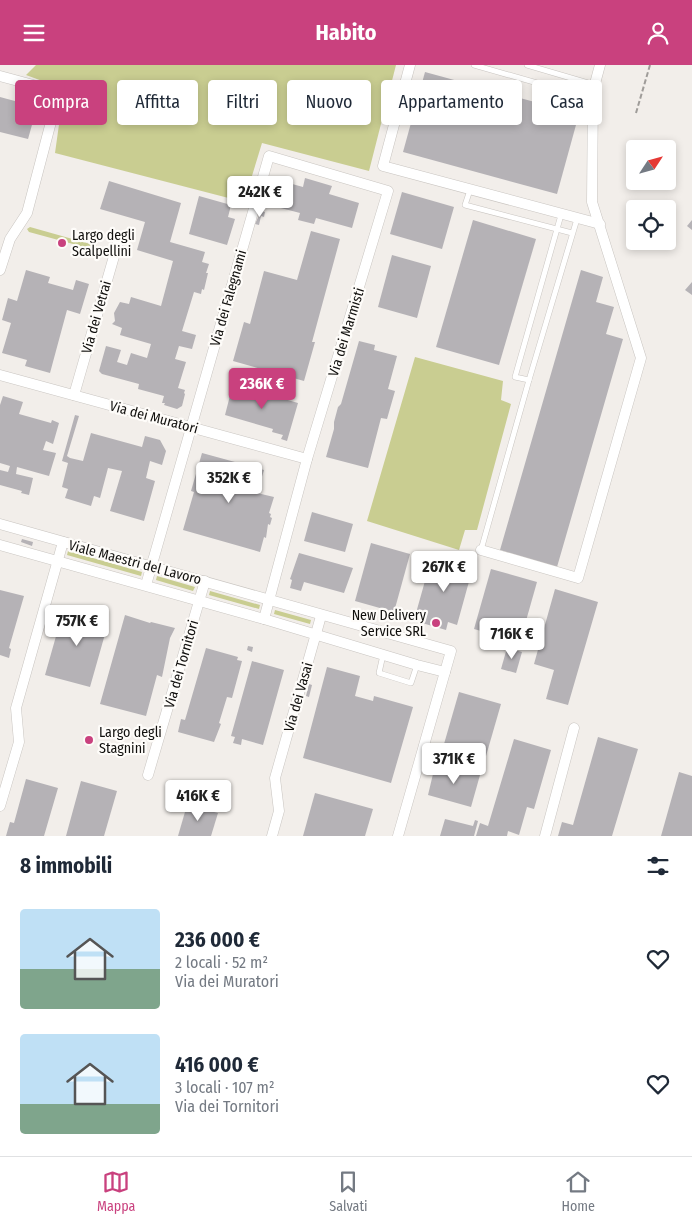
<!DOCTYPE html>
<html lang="it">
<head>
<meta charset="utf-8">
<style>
	body { margin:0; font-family:"Fira Sans Condensed",sans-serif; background:#f2f2f3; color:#1f2937; height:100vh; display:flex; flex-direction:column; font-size:19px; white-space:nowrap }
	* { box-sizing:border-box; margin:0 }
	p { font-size:16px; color:#747a83 }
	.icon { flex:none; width:28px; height:28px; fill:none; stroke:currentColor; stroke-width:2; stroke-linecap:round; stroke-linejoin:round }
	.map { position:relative; height:771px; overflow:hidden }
	.side { display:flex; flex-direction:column; background:#fff; flex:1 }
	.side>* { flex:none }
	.hud { position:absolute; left:15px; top:15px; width:662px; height:45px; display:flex; gap:10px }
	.needle { width:32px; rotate:54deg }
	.buttons { position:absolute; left:626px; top:75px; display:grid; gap:10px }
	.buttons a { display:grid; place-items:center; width:50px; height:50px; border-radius:5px; background:#fff; box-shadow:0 2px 8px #0003; font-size:25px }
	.price { position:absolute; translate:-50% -42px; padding:0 11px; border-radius:5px; background:#fff; color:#222; font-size:16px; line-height:32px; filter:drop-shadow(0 1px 2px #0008) }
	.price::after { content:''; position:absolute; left:50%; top:30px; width:15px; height:11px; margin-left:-8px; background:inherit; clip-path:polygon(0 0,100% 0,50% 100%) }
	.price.on { background:#c9417e; color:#fff }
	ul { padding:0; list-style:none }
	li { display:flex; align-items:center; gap:15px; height:125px; padding:0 20px }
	li span { display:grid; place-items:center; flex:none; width:140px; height:100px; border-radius:5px; color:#555 }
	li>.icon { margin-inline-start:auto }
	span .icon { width:60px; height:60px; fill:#fffc; stroke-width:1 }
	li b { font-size:21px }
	h2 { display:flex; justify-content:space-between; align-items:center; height:60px; padding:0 20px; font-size:21px }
	.tag { padding:0 18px; border-radius:5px; background:#fff; box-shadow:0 2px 8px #0003; font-size:18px; line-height:45px }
	.tag.on { background:#c9417e; color:#fff }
	header { display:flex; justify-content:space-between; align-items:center; height:65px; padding:0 20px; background:#c9417e; color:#fff; font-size:22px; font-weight:700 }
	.tab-bar { display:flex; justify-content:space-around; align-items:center; height:70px; border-top:1px solid #e0e1e3; background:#fff; font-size:14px; color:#747a83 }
	.tab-bar a { display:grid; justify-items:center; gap:2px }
	.tab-bar .on { color:#c9417e }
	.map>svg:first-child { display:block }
	.green { fill:#c9cd91 }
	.building { fill:#b5b2b6 }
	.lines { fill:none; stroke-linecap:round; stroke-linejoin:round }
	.lane-casing { stroke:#c9c5c1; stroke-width:6 }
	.street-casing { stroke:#c9c5c1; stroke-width:11 }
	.path { stroke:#9f9c99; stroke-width:2; stroke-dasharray:5 2.5; stroke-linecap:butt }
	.lane { stroke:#fff; stroke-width:5 }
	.street { stroke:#fff; stroke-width:10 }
	.poi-dot { fill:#c9417e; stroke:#fefcf9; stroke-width:2 }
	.labels { text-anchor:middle; stroke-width:4.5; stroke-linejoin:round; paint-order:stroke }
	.poi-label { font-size:14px; fill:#100f0d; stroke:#fefcf9; text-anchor:start }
	.street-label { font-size:14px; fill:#100f0d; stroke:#fefcf9 }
</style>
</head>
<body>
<header><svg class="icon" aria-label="menu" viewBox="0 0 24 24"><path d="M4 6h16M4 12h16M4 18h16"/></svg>Habito<svg class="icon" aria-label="person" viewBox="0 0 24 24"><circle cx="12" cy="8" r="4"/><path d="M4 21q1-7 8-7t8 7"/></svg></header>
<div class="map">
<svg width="692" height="771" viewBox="0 0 692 771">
	<rect width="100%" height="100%" fill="#f2eeea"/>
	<!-- green -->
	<g class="green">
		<polygon points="36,0 396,0 369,106 262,78 244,137 55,88 64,24 26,10"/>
		<polygon points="30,162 108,184 109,187 106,188 29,167 27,164"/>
		<polygon points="415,292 503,316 501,335 511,339 477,465 465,465 459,485 367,456"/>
		<polygon points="68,486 142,507 141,511 67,490"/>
		<polygon points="157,511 195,522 193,526 156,515"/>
		<polygon points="210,526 260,540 259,544 209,530"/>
		<polygon points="275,545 311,555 310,559 274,549"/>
	</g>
	<!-- building -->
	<g class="building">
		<polygon points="425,7 579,49 557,129 403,87"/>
		<polygon points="0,32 37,42 28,74 0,67"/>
		<polygon points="305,113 332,121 329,129 359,138 352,163 316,153 314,159 298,155 300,148 277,142 280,132 278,131 280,127 282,127 285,117 303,122"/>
		<polygon points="109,116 181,138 170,177 205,187 202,197 209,199 206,208 208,208 204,225 202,224 201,229 194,227 182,266 196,270 192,284 179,281 175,294 186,297 178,323 185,325 184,328 185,329 182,341 177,344 164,340 165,338 162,338 164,331 138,324 139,319 102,309 99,306 106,281 121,285 117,297 127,300 131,288 147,293 151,279 120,270 122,263 112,259 115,256 114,248 120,237 129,239 131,232 161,241 173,196 137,185 145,157 100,144"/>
		<polygon points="402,127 454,142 442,184 390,169"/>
		<polygon points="199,131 231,140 228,152 235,154 227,180 189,169"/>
		<polygon points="261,146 265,147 264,152 261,151 259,160 255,159"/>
		<polygon points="670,147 675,151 668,161 668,150"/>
		<polygon points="473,155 536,174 499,300 436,282"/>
		<polygon points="692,155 692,165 687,161"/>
		<polygon points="311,166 340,174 312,277 315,277 304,316 233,296 244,257 250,259 264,206 297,215"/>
		<polygon points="392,190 431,201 417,253 378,242"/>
		<polygon points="26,205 50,212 48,218 73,225 76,215 89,219 80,249 67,245 50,308 25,301 27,295 2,288 11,258 2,255 8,233 17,236"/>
		<polygon points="581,205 603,212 596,237 614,242 606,269 623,274 557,502 500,485"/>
		<polygon points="692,217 692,230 685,225"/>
		<polygon points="359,276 375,280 374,285 397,291 388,324 395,326 387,354 381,353 368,403 326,392 334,364 334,357 338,342 341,339"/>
		<polygon points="233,319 298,338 287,376 281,374 283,370 272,367 273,364 225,350"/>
		<polygon points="3,331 23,337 19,349 51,358 52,355 59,358 53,379 46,376 43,385 56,388 49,411 17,402 16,409 33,413 29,430 21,428 22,426 0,420 0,405 8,407 10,401 0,398 0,340"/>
		<polygon points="75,350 79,351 67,391 70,393 83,396 91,368 142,382 145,371 160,375 166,386 162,400 150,396 146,413 155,416 144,456 110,446 122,406 108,403 100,433 94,431 91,441 65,433 68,424 62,422 68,398 62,396"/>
		<polygon points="202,388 264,405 257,428 274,432 269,448 271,449 270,452 272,453 270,460 268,459 266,473 264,472 260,487 183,465 194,427 191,426"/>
		<polygon points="312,447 353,459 345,487 304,476"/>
		<polygon points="22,474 33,477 32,481 21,477"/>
		<polygon points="371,478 410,489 394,547 355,536"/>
		<polygon points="299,488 353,503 344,528 304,517 301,526 290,523 292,515 290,514"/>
		<polygon points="432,491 473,502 457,560 448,557 446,565 422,558 424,550 416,548"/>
		<polygon points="491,504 537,517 520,577 474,564"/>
		<polygon points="555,524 598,537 568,640 546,634 554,605 534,599"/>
		<polygon points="0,525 24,531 9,583 11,584 9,593 0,590"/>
		<polygon points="64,543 79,547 79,545 109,555 90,622 45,610"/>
		<polygon points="125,550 150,558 151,557 175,563 170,573 162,612 157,610 146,651 100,639"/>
		<polygon points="248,581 253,582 252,587 247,585"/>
		<polygon points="206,583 238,592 237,595 242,596 232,633 227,632 219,658 221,659 214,677 178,667 181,654 185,655"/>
		<polygon points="507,583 522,587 516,608 501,604"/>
		<polygon points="252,596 284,605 263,680 242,674 241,680 233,678 235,672 231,671"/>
		<polygon points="327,602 360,611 355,631 373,636 374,631 413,642 391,718 303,693"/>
		<polygon points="309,619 312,620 309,632 306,631"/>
		<polygon points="459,627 501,639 486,691 444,679"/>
		<polygon points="598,672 638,684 612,771 558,771 562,757 573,760"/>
		<polygon points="514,674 551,685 534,744 527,742 519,770 508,766 507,771 476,771 480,758 488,761"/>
		<polygon points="445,700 480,710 471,742 428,730 433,709 436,707 435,703 437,701 444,703"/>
		<polygon points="679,707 692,711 692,771 661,771"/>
		<polygon points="26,714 58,723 44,771 6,771 10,757 14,758"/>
		<polygon points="81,716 117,726 104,771 66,771"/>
		<polygon points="315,728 373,744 365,771 303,771"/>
		<polygon points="187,740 218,748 211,771 178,771"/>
		<polygon points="445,754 473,761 475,755 478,756 474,771 440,771"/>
	</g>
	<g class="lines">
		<!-- lane casing -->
		<g class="lane-casing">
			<g id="lane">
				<polyline points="474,0 593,34"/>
				<polyline points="527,0 595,20"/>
				<polyline points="470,125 465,140 572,168"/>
				<polyline points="561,150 515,312 529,315 577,154"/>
				<polyline points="481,485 529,315"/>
				<polyline points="383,590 379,608 411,618 417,600"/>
			</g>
		</g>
		<!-- street casing -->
		<g class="street-casing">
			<g id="street">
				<polyline points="410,0 383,101 600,159"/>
				<polyline points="0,11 48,24 54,31 56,38 27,148 10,174 0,205"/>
				<polyline points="0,310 307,394"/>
				<polyline points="74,330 119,174"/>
				<polyline points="0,459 451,586 398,771"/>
				<polyline points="0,480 264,554 417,600 445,607"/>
				<polyline points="481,485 578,513 641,293 592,137 593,26 600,0"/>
				<polyline points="146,520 269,91 388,126 307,394 264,554"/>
				<polyline points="148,710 205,516"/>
				<polyline points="0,741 19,677 16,643 63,477"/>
				<polyline points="272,771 279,746 275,713 321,551"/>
				<polyline points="545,771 574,663"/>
			</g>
		</g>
		<!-- path -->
		<polyline class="path" points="636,48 650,0"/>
		<!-- lane -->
		<use href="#lane" class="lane"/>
		<!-- street -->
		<use href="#street" class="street"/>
	</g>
	<!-- markers -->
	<g class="poi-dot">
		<circle cx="62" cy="178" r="5"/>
		<circle cx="436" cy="558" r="5"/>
		<circle cx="89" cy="675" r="5"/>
	</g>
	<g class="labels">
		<!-- poi labels -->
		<g class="poi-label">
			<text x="72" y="175">Largo degli<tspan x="72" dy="16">Scalpellini</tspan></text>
			<text x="426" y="555" text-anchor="end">New Delivery<tspan x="426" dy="16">Service SRL</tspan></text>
			<text x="99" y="672">Largo degli<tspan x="99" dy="16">Stagnini</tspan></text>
		</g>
		<!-- street labels -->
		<g class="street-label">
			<text transform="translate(228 233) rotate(-74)" y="5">Via dei Falegnami</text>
			<text transform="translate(96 252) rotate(-74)" y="5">Via dei Vetrai</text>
			<text transform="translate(346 267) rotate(-73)" y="5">Via dei Marmisti</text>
			<text transform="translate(154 352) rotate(15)" y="5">Via dei Muratori</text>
			<text transform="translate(135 497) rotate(15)" y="5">Viale Maestri del Lavoro</text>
			<text transform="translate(181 599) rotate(-74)" y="5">Via dei Tornitori</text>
			<text transform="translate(298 632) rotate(-74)" y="5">Via dei Vasai</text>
		</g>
	</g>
</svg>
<div class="buttons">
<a><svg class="needle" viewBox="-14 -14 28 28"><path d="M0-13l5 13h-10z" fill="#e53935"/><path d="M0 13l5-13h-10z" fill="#747a83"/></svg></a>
<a><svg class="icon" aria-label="locate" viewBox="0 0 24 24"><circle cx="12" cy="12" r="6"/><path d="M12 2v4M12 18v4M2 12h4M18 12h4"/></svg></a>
</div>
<b class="price" style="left:260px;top:153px">242K €</b>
<b class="price on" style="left:262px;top:345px">236K €</b>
<b class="price" style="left:229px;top:439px">352K €</b>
<b class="price" style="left:444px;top:528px">267K €</b>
<b class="price" style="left:77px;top:582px">757K €</b>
<b class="price" style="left:512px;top:595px">716K €</b>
<b class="price" style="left:454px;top:720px">371K €</b>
<b class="price" style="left:198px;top:757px">416K €</b>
<div class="hud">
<a class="tag on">Compra</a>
<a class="tag">Affitta</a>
<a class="tag">Filtri</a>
<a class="tag">Nuovo</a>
<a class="tag">Appartamento</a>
<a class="tag">Casa</a>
</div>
</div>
<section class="side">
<h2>8 immobili<svg class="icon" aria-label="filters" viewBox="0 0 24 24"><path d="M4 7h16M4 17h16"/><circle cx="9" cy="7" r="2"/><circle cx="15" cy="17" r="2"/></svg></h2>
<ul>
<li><span style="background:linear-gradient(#bfe0f5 60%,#7fa58c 0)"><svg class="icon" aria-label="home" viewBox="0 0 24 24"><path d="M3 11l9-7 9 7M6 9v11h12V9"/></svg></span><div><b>236 000 €</b><p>2 locali · 52 m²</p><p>Via dei Muratori</p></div><svg class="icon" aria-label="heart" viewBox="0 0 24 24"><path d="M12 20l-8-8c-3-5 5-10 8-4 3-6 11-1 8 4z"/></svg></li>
<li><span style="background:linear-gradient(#bfe0f5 70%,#7fa58c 0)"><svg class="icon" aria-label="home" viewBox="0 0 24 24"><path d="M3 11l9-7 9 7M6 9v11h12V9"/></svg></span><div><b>416 000 €</b><p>3 locali · 107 m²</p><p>Via dei Tornitori</p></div><svg class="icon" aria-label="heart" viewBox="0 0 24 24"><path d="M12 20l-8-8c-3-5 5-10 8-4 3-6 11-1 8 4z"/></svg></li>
</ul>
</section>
<nav class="tab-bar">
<a class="on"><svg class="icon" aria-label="map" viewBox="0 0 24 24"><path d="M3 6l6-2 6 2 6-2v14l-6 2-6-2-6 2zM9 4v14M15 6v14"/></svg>Mappa</a>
<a><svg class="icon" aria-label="saved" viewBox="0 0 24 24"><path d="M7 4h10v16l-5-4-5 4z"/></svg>Salvati</a>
<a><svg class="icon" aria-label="home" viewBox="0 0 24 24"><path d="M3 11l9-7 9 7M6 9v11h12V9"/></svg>Home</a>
</nav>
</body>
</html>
